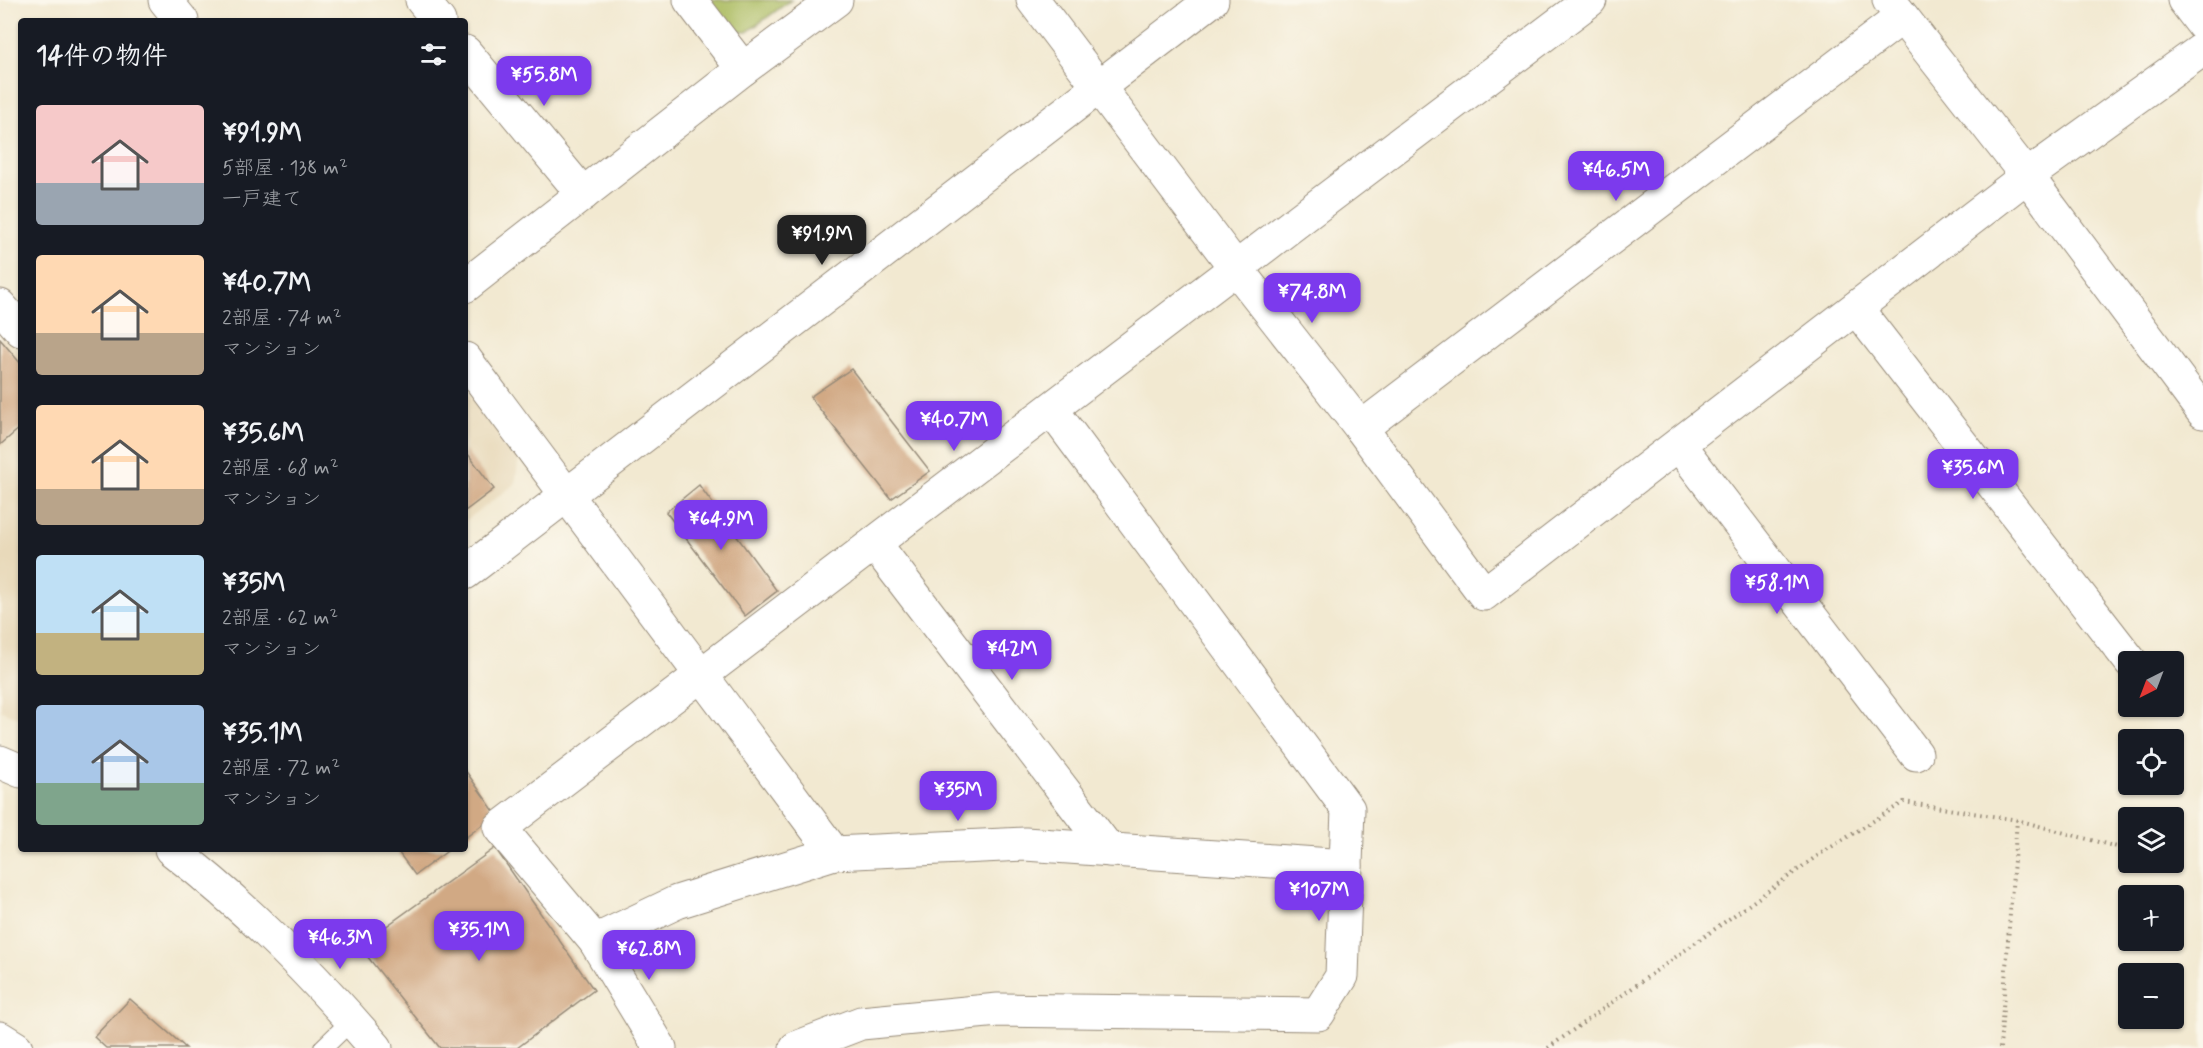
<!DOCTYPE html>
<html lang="ja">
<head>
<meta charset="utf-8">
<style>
	body { margin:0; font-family:Mynerve,"Klee One",sans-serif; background:#20242c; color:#f1f3f6; height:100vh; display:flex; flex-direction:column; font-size:22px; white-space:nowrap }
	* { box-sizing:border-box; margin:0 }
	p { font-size:20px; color:#9ea1a6 }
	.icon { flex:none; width:33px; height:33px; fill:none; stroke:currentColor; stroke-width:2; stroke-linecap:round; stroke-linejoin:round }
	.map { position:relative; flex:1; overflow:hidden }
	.drawer { position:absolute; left:18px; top:18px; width:450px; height:834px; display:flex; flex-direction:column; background:#171b24; border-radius:6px; box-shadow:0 2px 4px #0004 }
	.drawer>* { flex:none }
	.needle { width:39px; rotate:222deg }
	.tools { position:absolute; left:2118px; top:651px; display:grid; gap:12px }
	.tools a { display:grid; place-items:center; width:66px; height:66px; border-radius:6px; background:#171b24; box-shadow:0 2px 4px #0004; font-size:30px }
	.price { position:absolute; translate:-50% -51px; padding:0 14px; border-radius:12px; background:#7c3aed; color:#fff; font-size:20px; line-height:39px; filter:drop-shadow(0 2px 3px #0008) }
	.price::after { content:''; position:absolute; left:50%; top:36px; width:18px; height:14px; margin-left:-9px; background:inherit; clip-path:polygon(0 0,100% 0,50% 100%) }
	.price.selected { background:#222; color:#fff }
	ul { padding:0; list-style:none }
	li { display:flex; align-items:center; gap:18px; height:150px; padding:0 18px }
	li span { display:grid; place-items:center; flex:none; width:168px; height:120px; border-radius:6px; color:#555 }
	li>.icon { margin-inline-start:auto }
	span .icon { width:72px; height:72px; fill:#fffc; stroke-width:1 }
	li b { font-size:26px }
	h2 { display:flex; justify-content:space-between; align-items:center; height:72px; padding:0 18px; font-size:26px }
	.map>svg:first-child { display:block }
	.built { fill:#e8d9ba }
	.green { fill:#abbc60; stroke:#73733f; stroke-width:1.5 }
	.building { fill:#d1a984 }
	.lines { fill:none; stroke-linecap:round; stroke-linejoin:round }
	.service-casing { stroke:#968a78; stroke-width:20 }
	.minor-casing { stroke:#968a78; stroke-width:35 }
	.tertiary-casing { stroke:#968a78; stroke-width:35 }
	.path { stroke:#968a78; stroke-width:4; stroke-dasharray:1.5 4.5; stroke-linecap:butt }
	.service { stroke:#fff; stroke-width:18 }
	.minor { stroke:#fff; stroke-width:33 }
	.tertiary { stroke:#fff; stroke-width:33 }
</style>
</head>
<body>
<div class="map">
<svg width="2203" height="1048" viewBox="0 0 2203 1048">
	<rect width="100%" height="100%" fill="#fbf7ec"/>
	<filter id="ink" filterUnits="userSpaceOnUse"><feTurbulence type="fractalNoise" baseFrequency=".0167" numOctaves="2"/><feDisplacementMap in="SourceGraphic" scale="12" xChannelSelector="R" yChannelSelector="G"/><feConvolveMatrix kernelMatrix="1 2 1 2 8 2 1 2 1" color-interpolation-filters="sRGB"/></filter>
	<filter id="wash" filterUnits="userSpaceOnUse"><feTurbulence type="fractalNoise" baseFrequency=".008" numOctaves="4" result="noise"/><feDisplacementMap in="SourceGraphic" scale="24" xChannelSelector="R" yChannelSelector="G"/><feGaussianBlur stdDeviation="1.35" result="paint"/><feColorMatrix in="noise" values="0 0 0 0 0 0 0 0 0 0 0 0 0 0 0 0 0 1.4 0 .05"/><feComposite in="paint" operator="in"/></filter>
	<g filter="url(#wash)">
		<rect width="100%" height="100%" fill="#f2e9d1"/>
		<!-- built -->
		<g class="built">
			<polygon points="0,329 21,354 21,719 0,710"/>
			<polygon points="465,389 519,458 515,484 465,521"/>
		</g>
		<!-- green -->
		<polygon class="green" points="704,0 791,0 747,32 728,31"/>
		<g id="blocks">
			<!-- building -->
			<g class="building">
				<polygon points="0,339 21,364 21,427 0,445"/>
				<polygon points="851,369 930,471 891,499 810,397"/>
				<polygon points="465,450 494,489 465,511"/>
				<polygon points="699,485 777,591 745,616 666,512"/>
				<polygon points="465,770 496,814 465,838"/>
				<polygon points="495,848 594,990 517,1048 440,1048 359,946"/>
				<polygon points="396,849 450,849 415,875"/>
				<polygon points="130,999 186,1048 106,1048 94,1037"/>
			</g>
		</g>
	</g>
	<g filter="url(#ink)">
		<use href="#blocks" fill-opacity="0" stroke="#968a78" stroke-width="1.5"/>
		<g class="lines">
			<!-- service casing -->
			<g class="service-casing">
				<polyline id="service" points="323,1048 352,1020"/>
			</g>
			<!-- minor casing -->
			<g class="minor-casing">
				<g id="minor">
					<polyline points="165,0 182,21"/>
					<polyline points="422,0 439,21"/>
					<polyline points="690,0 743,69"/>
					<polyline points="1033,0 1235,267 1361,428 1484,594 2027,176 2203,49"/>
					<polyline points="1889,0 2027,176 2203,412"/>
					<polyline points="465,52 583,194"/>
					<polyline points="465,286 743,69 836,0"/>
					<polyline points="0,306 21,330"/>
					<polyline points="1856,308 2131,662"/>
					<polyline points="465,359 834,853"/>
					<polyline points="1361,428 1902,17"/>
					<polyline points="1679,445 1916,754"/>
					<polyline points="875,544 1109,850"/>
					<polyline points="595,941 677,902 834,853 1025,844 1346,866"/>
					<polyline points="0,1038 16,1048"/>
					<path d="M660,1048L595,941L500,828C864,554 1225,274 1590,0"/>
					<polyline points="796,1048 861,1023 998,1010 1318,1014 1342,976 1348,809 1052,410"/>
				</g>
			</g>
			<!-- tertiary casing -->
			<g class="tertiary-casing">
				<g id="tertiary">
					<polyline points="2184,0 2203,25"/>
					<polyline points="465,573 1212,0"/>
					<polyline points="0,762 21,771"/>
					<path d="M171,849C247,907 314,976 376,1048"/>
				</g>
			</g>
			<!-- path -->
			<g class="path">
				<polyline points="1548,1048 1820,854 1904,802 2017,820 2128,850"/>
				<polyline points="2000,1048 2017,820"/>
			</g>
			<!-- service -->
			<use href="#service" class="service"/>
			<!-- minor -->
			<use href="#minor" class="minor"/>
			<!-- tertiary -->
			<use href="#tertiary" class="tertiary"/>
		</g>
	</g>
</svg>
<div class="tools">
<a><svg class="needle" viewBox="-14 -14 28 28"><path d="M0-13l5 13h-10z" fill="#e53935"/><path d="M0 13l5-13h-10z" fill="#9ea1a6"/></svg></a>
<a><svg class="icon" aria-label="locate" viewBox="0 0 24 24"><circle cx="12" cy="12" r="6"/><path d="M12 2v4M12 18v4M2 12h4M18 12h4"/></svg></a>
<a><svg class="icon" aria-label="layers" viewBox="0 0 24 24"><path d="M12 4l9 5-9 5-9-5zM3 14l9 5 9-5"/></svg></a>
<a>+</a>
<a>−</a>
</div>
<b class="price" style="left:544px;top:107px">¥55.8M</b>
<b class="price" style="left:1616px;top:202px">¥46.5M</b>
<b class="price selected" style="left:822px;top:266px">¥91.9M</b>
<b class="price" style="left:1312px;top:324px">¥74.8M</b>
<b class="price" style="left:954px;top:452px">¥40.7M</b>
<b class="price" style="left:1973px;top:500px">¥35.6M</b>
<b class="price" style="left:721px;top:551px">¥64.9M</b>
<b class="price" style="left:1777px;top:615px">¥58.1M</b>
<b class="price" style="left:1012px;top:681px">¥42M</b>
<b class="price" style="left:958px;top:822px">¥35M</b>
<b class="price" style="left:1319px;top:922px">¥107M</b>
<b class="price" style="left:479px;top:962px">¥35.1M</b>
<b class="price" style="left:340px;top:970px">¥46.3M</b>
<b class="price" style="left:649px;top:981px">¥62.8M</b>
<section class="drawer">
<h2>14件の物件<svg class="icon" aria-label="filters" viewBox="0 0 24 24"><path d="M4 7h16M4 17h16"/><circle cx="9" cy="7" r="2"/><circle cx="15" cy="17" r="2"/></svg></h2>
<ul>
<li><span style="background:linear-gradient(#f6c9c9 65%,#9aa5b1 0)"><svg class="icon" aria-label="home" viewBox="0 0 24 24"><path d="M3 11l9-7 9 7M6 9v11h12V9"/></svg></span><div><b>¥91.9M</b><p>5部屋 · 138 m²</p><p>一戸建て</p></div></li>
<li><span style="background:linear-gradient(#ffd9b3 65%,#b9a48a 0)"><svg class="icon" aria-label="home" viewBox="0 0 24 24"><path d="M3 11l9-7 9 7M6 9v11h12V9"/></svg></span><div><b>¥40.7M</b><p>2部屋 · 74 m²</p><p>マンション</p></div></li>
<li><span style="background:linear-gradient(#ffd9b3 70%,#b9a48a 0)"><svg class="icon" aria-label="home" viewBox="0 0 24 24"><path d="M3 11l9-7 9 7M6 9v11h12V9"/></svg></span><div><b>¥35.6M</b><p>2部屋 · 68 m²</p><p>マンション</p></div></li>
<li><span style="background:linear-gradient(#bfe0f5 65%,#c2b280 0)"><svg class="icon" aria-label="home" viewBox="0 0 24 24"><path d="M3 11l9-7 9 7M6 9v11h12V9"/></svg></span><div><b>¥35M</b><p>2部屋 · 62 m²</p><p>マンション</p></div></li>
<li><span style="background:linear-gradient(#a9c7e8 65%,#7fa58c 0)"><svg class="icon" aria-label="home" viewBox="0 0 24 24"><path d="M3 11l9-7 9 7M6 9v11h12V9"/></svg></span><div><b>¥35.1M</b><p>2部屋 · 72 m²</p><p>マンション</p></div></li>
</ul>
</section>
</div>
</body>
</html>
